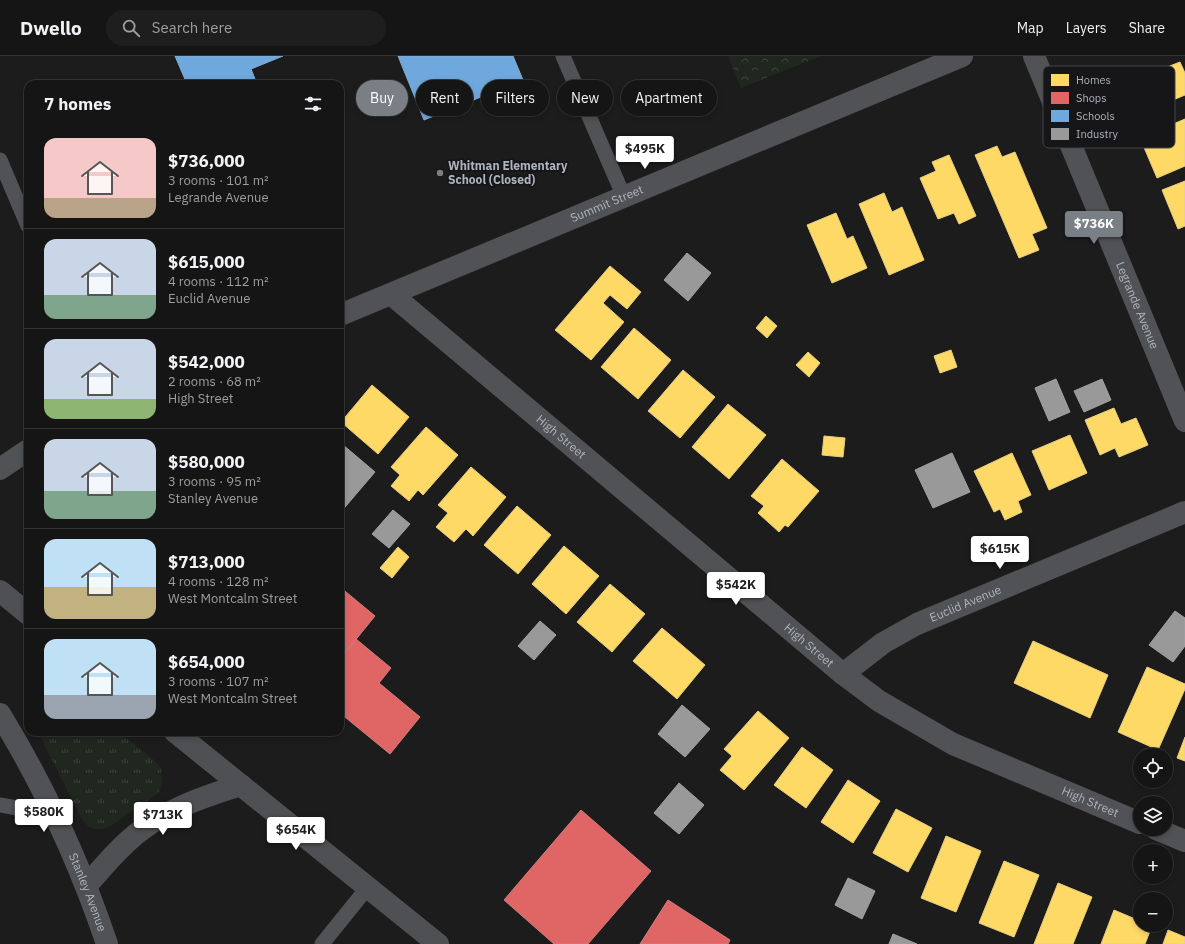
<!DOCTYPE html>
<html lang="en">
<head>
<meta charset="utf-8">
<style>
	body { margin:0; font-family:"IBM Plex Sans",sans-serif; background:#1e1e1e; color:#f1f3f6; height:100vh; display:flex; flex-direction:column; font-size:15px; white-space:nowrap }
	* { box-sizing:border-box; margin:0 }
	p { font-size:13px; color:#9d9fa0 }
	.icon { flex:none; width:22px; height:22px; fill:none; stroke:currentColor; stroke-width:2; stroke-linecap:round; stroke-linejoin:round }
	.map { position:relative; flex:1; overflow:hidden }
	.side { position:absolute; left:24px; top:24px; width:320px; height:656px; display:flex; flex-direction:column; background:#151515; border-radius:12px; box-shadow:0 2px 6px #0003,0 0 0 1px #343434 }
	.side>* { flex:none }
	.hud { position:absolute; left:356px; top:24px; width:380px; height:36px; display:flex; gap:8px }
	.fabs { position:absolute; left:1133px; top:692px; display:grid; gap:8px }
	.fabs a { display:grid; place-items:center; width:40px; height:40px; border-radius:50%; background:#151515; box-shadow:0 2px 6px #0003,0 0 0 1px #343434; font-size:20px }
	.price { position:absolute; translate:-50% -34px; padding:0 9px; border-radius:4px; background:#fff; color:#222; font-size:13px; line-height:26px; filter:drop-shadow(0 1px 2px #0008) }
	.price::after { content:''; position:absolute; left:50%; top:24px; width:12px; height:9px; margin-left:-6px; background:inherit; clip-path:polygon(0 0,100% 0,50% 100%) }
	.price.current { background:#7a7f85; color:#fff }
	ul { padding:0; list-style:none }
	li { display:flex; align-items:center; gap:12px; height:100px; padding:0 20px }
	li+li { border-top:1px solid #343434 }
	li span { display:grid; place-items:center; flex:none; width:112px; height:80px; border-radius:12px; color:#555 }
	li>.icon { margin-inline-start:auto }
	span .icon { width:48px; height:48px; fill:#fffc; stroke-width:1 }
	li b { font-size:17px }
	h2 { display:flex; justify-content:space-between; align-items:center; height:48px; padding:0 20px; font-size:17px }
	.chip { padding:0 14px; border-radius:18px; background:#151515; box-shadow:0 2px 6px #0003,0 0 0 1px #343434; font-size:14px; line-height:36px }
	.chip.current { background:#7a7f85; color:#fff }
	header { display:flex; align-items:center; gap:24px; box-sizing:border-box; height:56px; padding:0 20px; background:#151515; border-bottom:1px solid #343434 }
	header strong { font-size:19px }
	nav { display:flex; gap:22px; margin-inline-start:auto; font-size:14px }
	.search { width:280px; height:36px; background:#1e1e1e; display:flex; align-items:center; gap:10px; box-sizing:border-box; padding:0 14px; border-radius:22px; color:#9d9fa0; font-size:15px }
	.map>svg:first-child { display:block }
	.grass { fill:url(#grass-tufts) }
	.forest { fill:url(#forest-crowns) }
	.homes { fill:#ffd966; stroke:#e6ce80 }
	.shops { fill:#e06666; stroke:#d17d80 }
	.schools { fill:#6fa8dc; stroke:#82acd3 }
	.industry { fill:#999; stroke:#9fa1a4 }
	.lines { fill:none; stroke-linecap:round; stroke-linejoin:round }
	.service { stroke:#505255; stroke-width:15 }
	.minor { stroke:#505255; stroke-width:22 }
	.secondary { stroke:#4e5053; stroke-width:22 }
	.poi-dot { fill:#7a7f85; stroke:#161618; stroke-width:1.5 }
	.labels { text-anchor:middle; stroke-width:4; stroke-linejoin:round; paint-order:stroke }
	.poi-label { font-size:12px; font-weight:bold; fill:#adb4bd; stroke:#161618; text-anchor:start }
	.street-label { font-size:12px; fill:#adb4bd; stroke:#161618 }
	.key { fill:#161618; stroke:#43454a; stroke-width:1 }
	.key-label { font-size:11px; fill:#adb4bd }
</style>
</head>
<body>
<header>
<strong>Dwello</strong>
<div class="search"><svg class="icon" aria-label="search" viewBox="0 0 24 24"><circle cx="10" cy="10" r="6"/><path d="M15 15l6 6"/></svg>Search here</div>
<nav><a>Map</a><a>Layers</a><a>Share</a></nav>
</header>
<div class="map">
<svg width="1185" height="888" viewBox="0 0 1185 888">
	<defs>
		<pattern id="grass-tufts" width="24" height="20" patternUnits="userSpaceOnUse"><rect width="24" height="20" fill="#1f271f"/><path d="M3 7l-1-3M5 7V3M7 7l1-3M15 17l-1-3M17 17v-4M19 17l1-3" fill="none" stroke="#3d443e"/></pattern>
		<pattern id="forest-crowns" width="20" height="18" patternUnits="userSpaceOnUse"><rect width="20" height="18" fill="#1f271f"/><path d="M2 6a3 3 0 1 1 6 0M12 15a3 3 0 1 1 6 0" fill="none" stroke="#3d443e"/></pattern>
	</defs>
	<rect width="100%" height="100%" fill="#1c1c1c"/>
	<!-- grass -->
	<polygon class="grass" points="38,676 119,676 154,704 161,712 162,728 158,737 111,770 104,773 95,773 88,770 82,763"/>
	<!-- forest -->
	<polygon class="forest" points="728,0 821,0 741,32"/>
	<!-- homes -->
	<g class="homes">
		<polygon points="1180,6 1185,17 1185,39 1134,60 1119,22 1141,13 1144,20"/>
		<polygon points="1185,63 1185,110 1157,122 1140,82"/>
		<polygon points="997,90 1002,101 1015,96 1047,172 1032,178 1039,194 1019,202 975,99"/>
		<polygon points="949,99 976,160 959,168 954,157 938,163 920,122 936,115 932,106"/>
		<polygon points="1185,125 1185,170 1178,173 1162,134"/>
		<polygon points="884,137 892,156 902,151 924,204 889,219 859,148"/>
		<polygon points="836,157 847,183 853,180 867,212 832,227 807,169"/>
		<polygon points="610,210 641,236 627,253 610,239 603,247 624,266 591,304 555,274"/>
		<polygon points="766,260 777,270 767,282 756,272"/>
		<polygon points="634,272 671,304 638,343 601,311"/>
		<polygon points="951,294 957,311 940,317 934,300"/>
		<polygon points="808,296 820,307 809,321 796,309"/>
		<polygon points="683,314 715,341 680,382 648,355"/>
		<polygon points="372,329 409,361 378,398 341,366"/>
		<polygon points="728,348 766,379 729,423 692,391"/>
		<polygon points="1114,352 1121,368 1136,362 1148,389 1119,401 1115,392 1100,399 1085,364"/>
		<polygon points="426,371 458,399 423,439 418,434 409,445 391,430 400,419 391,411"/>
		<polygon points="1070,379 1087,417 1049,434 1032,395"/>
		<polygon points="824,380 845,382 843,401 822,399"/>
		<polygon points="1012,397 1031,439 1018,445 1022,456 1005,464 1000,453 994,456 974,415"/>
		<polygon points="782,403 819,435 788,471 785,469 779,476 758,457 764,450 751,440"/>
		<polygon points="471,411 506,441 473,480 466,473 454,486 436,471 448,457 438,449"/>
		<polygon points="517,450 551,479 518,518 484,489"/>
		<polygon points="564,490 599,520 566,558 532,528"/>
		<polygon points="398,491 409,501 392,522 380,512"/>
		<polygon points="610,528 645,558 612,596 577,566"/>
		<polygon points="662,572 705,609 677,643 633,605"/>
		<polygon points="1033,585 1108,619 1090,662 1014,627"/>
		<polygon points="1147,611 1185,628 1185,633 1158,694 1118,676"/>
		<polygon points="758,655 789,682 744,734 720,714 732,700 724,693"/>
		<polygon points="1185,681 1185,705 1177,702"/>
		<polygon points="802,691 833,714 806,752 774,729"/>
		<polygon points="848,724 880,745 853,787 821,766"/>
		<polygon points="896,753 932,772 908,816 873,797"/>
		<polygon points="946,780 981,795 956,856 921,842"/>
		<polygon points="1004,805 1039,819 1014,881 979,867"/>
		<polygon points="1058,827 1092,841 1073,888 1034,888"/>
		<polygon points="1114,854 1140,865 1140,869 1152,870 1145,888 1101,888"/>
		<polygon points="1168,874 1185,881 1185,888 1163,888"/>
	</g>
	<!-- shops -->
	<g class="shops">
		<polygon points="340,531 375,560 340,603"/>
		<polygon points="356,583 391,612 379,627 420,661 390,698 340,657 340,603"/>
		<polygon points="581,754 651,815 588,888 554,888 504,844"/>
		<polygon points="668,844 730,884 728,888 640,888"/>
	</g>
	<!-- schools -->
	<g class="schools">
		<polygon points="175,0 283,0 251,13 257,28 187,28"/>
		<polygon points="398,0 513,0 523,24 424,64"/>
	</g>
	<!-- industry -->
	<g class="industry">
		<polygon points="687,197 711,217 688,245 664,224"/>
		<polygon points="1056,323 1070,356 1049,365 1035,332"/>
		<polygon points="1102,323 1111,344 1084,356 1074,335"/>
		<polygon points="342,388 375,416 340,457 340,389"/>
		<polygon points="952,397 970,436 933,452 915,414"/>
		<polygon points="393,454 410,468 389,492 372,478"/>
		<polygon points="1175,555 1185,562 1185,590 1173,606 1149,589"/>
		<polygon points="540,565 556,579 534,604 518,590"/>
		<polygon points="682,649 710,673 685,701 658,678"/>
		<polygon points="679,727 704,749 679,778 654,757"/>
		<polygon points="848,822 875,835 862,863 835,849"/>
		<polygon points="893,878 917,888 889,888"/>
	</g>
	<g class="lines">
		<!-- service -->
		<g class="service">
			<polyline points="563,0 624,141"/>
			<polyline points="0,104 28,170"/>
			<polyline points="0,749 55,759"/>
			<polyline points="322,888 368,831"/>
		</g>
		<!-- minor -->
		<g class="minor">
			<path id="s1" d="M1034,0L1185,365"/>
			<path id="s2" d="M391,238L843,618L879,645L953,688L1140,767"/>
			<path id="s3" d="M340,259L962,0"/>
			<polyline points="0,413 28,394"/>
			<path id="s4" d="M843,618L883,587L917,568L1185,456"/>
			<path id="s5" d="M0,658C44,730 80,808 107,888"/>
			<polyline points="1156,773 1185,785"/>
		</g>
		<!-- secondary -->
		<g class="secondary">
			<polyline points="0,535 28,558"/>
			<polyline points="175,676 438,888"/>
			<path d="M86,830C106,808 125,784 150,768C178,749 209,739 241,729"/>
		</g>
	</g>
	<!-- markers -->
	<circle class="poi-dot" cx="440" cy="117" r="4"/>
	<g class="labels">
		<!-- poi labels -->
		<g class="poi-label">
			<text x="448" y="114">Whitman Elementary<tspan x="448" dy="14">School (Closed)</tspan></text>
		</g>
		<!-- street labels -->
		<g class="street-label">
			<text dy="4" stroke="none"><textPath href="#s3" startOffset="289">Summit Street</textPath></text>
			<text dy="4" stroke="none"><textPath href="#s1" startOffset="270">Legrande Avenue</textPath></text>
			<text dy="4" stroke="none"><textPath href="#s2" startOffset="222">High Street</textPath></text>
			<text dy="4" stroke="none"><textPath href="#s4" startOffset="142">Euclid Avenue</textPath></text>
			<text dy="4" stroke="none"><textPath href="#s2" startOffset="546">High Street</textPath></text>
			<text dy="4" stroke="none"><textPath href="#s2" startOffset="870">High Street</textPath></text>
			<text dy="4" stroke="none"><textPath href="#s5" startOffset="199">Stanley Avenue</textPath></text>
		</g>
	</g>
	<!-- legend -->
	<rect x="1043" y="10" width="132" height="82" rx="6" class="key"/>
	<rect x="1051" y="18" width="18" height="12" fill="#ffd966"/>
	<rect x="1051" y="36" width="18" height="12" fill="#e06666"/>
	<rect x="1051" y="54" width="18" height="12" fill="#6fa8dc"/>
	<rect x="1051" y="72" width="18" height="12" fill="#999"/>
	<g class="key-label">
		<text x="1076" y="28">Homes</text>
		<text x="1076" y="46">Shops</text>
		<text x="1076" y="64">Schools</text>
		<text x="1076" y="82">Industry</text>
	</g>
</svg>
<div class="fabs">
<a><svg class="icon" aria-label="locate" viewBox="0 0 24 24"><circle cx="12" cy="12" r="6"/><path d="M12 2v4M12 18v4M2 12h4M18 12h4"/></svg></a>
<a><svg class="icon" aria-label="layers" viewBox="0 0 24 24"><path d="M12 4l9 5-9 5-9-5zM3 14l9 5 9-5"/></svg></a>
<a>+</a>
<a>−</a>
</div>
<b class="price" style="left:645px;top:114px">$495K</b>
<b class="price current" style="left:1094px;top:189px">$736K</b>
<b class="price" style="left:1000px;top:514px">$615K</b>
<b class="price" style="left:736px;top:550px">$542K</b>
<b class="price" style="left:44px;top:777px">$580K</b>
<b class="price" style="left:163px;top:780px">$713K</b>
<b class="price" style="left:296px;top:795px">$654K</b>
<div class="hud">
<a class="chip current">Buy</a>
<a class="chip">Rent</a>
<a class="chip">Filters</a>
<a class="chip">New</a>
<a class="chip">Apartment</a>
</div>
<section class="side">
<h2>7 homes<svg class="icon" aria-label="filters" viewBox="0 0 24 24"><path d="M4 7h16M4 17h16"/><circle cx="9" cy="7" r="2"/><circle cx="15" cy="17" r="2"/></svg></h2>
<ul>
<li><span style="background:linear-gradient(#f6c9c9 75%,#b9a48a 0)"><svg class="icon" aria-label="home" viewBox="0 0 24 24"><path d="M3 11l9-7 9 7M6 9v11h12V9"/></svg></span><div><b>$736,000</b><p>3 rooms · 101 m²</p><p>Legrande Avenue</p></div></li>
<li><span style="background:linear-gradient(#c9d6e8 70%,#7fa58c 0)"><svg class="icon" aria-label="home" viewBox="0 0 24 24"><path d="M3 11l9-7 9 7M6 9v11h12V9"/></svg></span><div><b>$615,000</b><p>4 rooms · 112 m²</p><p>Euclid Avenue</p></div></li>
<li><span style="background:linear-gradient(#c9d6e8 75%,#8fb573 0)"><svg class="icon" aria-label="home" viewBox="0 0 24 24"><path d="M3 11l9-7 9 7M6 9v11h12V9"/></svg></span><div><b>$542,000</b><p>2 rooms · 68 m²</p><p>High Street</p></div></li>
<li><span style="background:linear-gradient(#c9d6e8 65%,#7fa58c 0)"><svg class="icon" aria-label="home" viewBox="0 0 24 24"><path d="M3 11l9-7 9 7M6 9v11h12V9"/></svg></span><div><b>$580,000</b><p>3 rooms · 95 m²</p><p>Stanley Avenue</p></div></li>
<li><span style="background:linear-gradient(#bfe0f5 60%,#c2b280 0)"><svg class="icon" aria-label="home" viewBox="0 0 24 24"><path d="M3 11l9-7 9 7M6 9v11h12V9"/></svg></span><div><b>$713,000</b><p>4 rooms · 128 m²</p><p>West Montcalm Street</p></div></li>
<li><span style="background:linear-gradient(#bfe0f5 70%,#9aa5b1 0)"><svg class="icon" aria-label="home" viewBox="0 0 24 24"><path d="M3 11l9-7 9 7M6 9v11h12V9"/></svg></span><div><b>$654,000</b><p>3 rooms · 107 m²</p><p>West Montcalm Street</p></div></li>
</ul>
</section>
</div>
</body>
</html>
